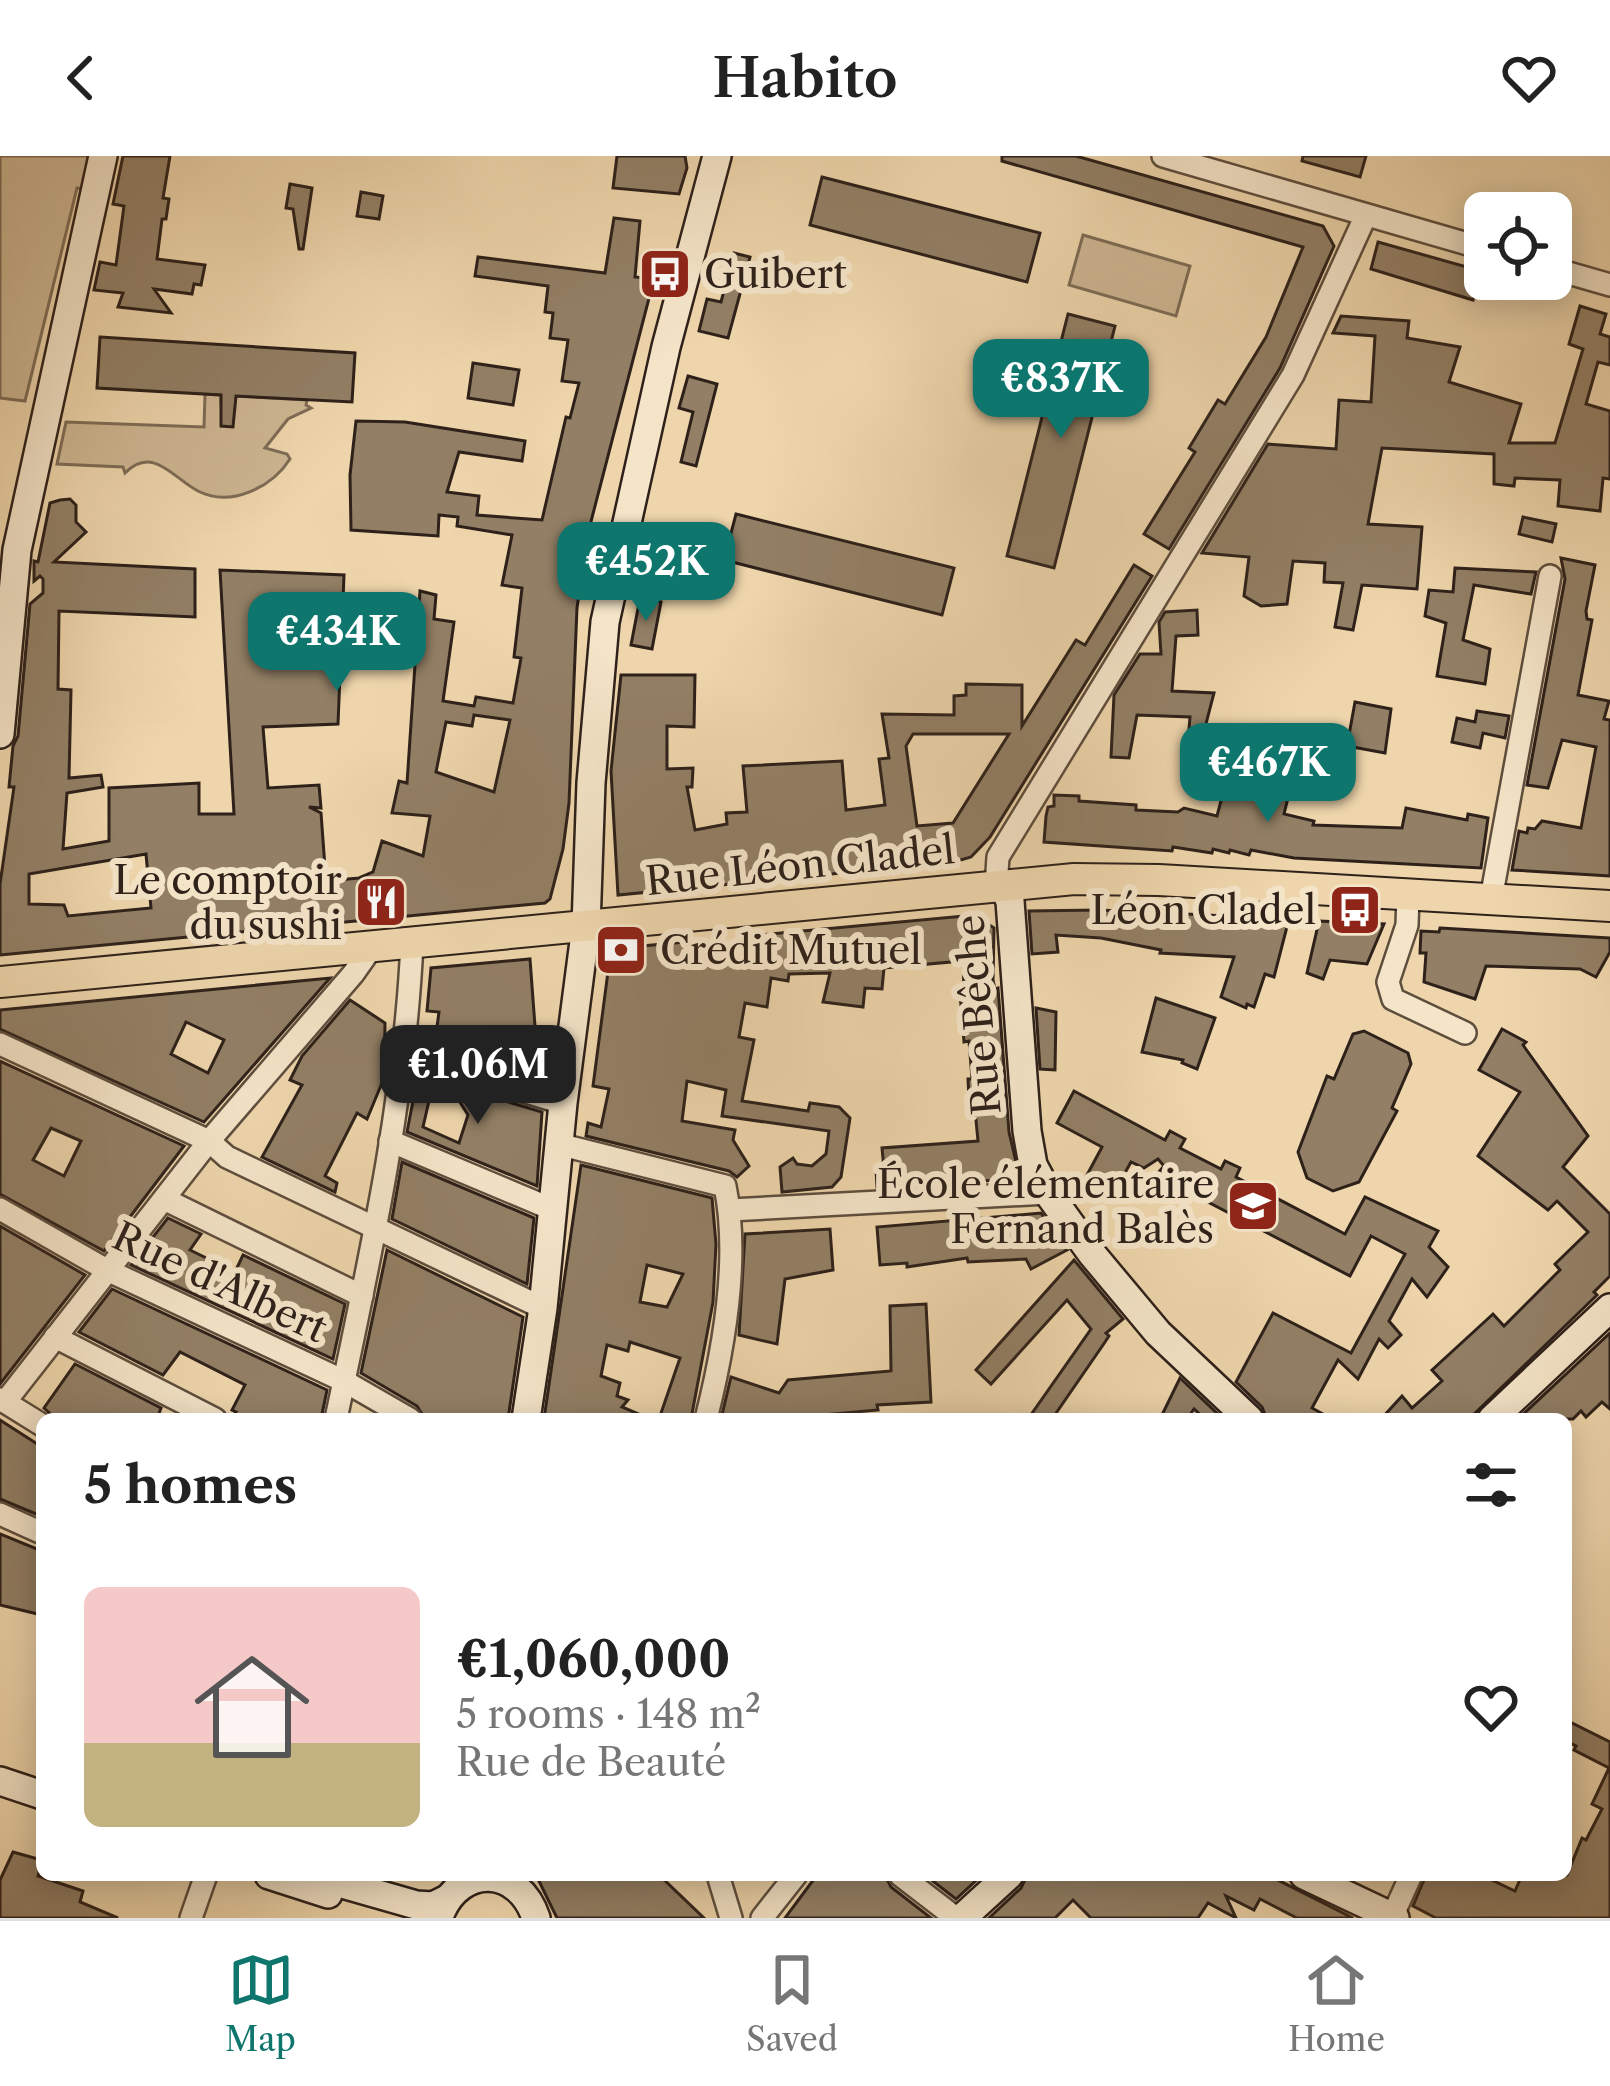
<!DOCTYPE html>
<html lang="en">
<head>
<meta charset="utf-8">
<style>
	body { margin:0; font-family:"Libre Caslon Text",serif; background:#f2f2f2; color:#222; height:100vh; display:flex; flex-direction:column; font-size:45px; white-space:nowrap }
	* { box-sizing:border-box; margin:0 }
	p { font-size:39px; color:#767676 }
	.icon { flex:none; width:66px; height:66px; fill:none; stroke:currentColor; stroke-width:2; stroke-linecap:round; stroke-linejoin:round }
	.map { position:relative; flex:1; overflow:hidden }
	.details { position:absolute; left:36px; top:1257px; width:1536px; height:468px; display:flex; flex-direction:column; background:#fff; border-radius:18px; box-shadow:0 6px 30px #0003 }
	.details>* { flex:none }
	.buttons { position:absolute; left:1464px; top:36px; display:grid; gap:24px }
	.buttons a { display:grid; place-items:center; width:108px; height:108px; border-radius:18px; background:#fff; box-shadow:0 6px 30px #0003; font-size:60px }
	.price { position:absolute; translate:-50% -102px; padding:0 27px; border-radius:24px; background:#0f766e; color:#fff; font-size:39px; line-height:78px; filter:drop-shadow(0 3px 6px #0008) }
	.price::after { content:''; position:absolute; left:50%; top:72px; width:36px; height:27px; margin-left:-18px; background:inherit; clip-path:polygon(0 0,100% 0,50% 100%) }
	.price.current { background:#222; color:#fff }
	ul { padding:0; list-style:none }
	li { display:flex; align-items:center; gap:36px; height:300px; padding:0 48px }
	li span { display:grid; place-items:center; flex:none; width:336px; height:240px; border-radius:18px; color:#555 }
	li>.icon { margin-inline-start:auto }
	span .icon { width:144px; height:144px; fill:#fffc; stroke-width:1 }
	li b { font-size:51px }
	h2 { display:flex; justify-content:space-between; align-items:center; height:144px; padding:0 48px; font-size:51px }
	header { display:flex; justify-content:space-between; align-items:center; height:156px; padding:0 48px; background:#fff; font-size:54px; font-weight:600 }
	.tab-bar { display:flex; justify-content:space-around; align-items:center; height:168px; border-top:3px solid #e0e0e0; background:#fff; font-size:33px; color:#767676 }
	.tab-bar a { display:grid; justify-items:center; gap:6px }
	.tab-bar .current { color:#0f766e }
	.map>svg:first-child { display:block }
	.green { fill:#cdb692; stroke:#7e6c56; stroke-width:3 }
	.building { fill:#927f65; stroke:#2e211a; stroke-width:3; fill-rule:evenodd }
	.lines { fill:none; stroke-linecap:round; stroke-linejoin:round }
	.street-casing { stroke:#5e4e3e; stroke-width:26 }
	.secondary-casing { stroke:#2e211a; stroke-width:32 }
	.primary-casing { stroke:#2e211a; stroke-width:34 }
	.street { stroke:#f4e4c8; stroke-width:21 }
	.secondary { stroke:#f4e4c8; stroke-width:27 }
	.primary { stroke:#eed5ab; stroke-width:30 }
	.labels { text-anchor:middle; stroke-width:12; stroke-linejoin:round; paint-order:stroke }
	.poi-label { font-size:39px; fill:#2e211a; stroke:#f4e4c8; text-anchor:end }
	.street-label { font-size:39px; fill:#2e211a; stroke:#f4e4c8 }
</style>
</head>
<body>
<header><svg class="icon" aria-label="back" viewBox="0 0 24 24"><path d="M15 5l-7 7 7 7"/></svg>Habito<svg class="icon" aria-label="heart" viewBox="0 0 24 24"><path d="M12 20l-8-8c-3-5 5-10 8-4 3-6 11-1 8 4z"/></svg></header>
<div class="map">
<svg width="1610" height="1762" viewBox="0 0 1610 1762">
	<rect width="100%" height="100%" fill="#eed5ab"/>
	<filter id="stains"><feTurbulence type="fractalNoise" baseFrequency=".00167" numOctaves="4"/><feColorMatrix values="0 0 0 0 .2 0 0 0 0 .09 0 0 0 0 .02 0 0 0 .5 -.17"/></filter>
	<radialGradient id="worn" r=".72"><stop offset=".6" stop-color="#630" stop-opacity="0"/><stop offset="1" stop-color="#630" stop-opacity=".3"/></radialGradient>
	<!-- green -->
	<g class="green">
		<polygon points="0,0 90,0 83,33 77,32 25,245 0,242"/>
		<polygon points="1083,79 1190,110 1176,160 1069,129"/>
		<path d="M205,238L221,239V248L236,240L307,244L306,249L311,252L288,263L265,292L287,298L290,303C272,331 231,352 198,335C173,322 153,289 125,317L123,311L57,308L66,266L204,271Z"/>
	</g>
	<!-- building -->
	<g class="building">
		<polygon points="123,0 170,0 163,42 169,43 166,63 162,63 157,103 205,109 201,129 194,128 192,138 154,133 171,157 118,151 123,137 94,134 100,106 116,109 124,50 113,48"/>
		<polygon points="617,0 685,0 687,12 679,38 613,32"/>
		<polygon points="1002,0 1076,0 1323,70 1334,90 1280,212 1169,393 1144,378 1195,296 1189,292 1218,244 1225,248 1266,181 1303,91 1002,5"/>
		<polygon points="1303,0 1366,0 1360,21 1302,5"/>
		<polygon points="822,21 1040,77 1027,126 810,69"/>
		<polygon points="290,28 312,32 303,93 299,93 293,53 286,52"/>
		<polygon points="361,36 383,40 379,63 357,60"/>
		<path d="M614,62L640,65L635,121L654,123L588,377L577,452L569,647L563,693L550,743L545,747L0,799V728L14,631H9L13,590L18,580L30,448L43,437V423L40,420L34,425V405L38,406L50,347L60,344L70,343L76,349V366L86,376L54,406L195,413V461L59,455L58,533L71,534L69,622L101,619L103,631L67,637L63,693L109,685V632L199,627V658H234L220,414L344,419L338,568L263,571L268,632L319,629L321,652L309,651L321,657L326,725L359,722L373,716L382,685L423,700L430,660L392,657L399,625L407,627L420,435L436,439L434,463L454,466L443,545L474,550L476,541L513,547L521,502L514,501L522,432L502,429L512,379L457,370L458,361L439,359L438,380L351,374L350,319L356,265L405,266L525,285L522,305L459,296L447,336L479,340L477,359L542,364L566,261L570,262L579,227L562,225L568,184L550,182L553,157L545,156L548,130L475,120L478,101L605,117ZM474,559L510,564L494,636L436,616L446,566L472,570ZM146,698L151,752L68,760L64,749L29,748V718Z"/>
		<polygon points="1378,86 1481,115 1473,144 1371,113"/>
		<polygon points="734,97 750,101 728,182 699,175 707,143 721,146"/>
		<polygon points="1580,150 1606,158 1600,178 1610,181 1610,209 1598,206 1586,248 1610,255 1610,323 1603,322 1600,355 1558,350 1560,324 1515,322 1514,330 1494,328 1494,298 1382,292 1368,368 1422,371 1417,433 1362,429 1353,474 1335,471 1343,427 1324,426 1325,407 1293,405 1287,448 1261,450 1244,440 1249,401 1202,397 1268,288 1336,293 1339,244 1371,246 1375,180 1333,177 1341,160 1409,165 1407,182 1460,191 1449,226 1521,248 1509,287 1555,287 1583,193 1569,188"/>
		<polygon points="1068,158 1115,170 1054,412 1007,400"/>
		<polygon points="100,181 355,197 352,246 236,240 233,271 221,270 221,239 97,232"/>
		<polygon points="473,207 519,214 513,249 468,242"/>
		<polygon points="688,220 717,228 696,310 681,306 693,256 679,252"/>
		<polygon points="736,358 954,412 942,459 724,404"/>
		<polygon points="1523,361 1556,368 1552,386 1519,378"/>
		<polygon points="1561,402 1595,409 1586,455 1587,463 1592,464 1578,539 1609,545 1604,563 1610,564 1610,720 1512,714 1519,675 1527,677 1528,672 1535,673 1542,665 1581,672 1596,591 1562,584 1548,632 1527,629 1565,423"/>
		<path d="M1134,409L1152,420L990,681L971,701L954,706L618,739L611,615L621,519H695L694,571L667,570V613L693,612L692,631H687L695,674L727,668L726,657L747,656L743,610L842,605L846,654L885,649L879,603L889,602L882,558L954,559V540L966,539V528L1022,529V570L1076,484L1085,489ZM913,578H1009L953,667L917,670L906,590Z"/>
		<polygon points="1455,412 1536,416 1531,438 1474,429 1463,484 1490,493 1485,528 1437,520 1446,467 1425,460 1429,434 1453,436"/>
		<polygon points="640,442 661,446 652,493 631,489"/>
		<polygon points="1197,454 1198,479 1176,480 1172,535 1214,537 1195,610 1186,609 1190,561 1137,559 1129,602 1111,601 1114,539 1140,498 1161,498 1159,466 1165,456"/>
		<polygon points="1355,546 1391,553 1385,597 1347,590"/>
		<polygon points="1477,555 1509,560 1505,582 1483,577 1480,592 1452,586 1457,562 1475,566"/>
		<polygon points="1237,586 1298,602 1284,658 1314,665 1313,669 1402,672 1406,652 1467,664 1468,658 1488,662 1481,712 1294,702 1251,694 1249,699 1230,694 1229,697 1213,693 1212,697 1173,691 1172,695 1044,686 1046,660 1048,651 1054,650 1054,639 1079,640 1079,645 1136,649 1136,654 1178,656 1184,652 1217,660 1223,637 1239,638 1241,609 1231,608"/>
		<polygon points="1099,754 1166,757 1289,763 1274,821 1265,818 1254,851 1247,848 1246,852 1221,841 1234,801 1160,797 1161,794 1101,782 1056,779 1058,796 1032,798 1029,755"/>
		<polygon points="975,759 994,772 993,824 995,833 998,832 1009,976 1020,1023 877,1031 876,1014 884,1013 882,992 978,985 974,943 969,943 968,923 972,923 969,885 964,886 960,838 964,837 963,805 884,812 882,833 865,832 863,851 823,846 830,817 789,818 788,825 771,822 767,851 745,847 739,881 754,884 742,945 808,955 810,947 839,951 850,962 841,1021 832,1031 782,1036 780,1011 793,1002 797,1008 812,1010 826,998 829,975 722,960 726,934 687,925 682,965 735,974 733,984 749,1010 737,1021 729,1015 586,980 588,967 601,971 609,933 593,930 611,793 685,786 684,802 737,800 739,781"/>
		<polygon points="1319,765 1384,768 1367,808 1330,804 1323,823 1307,817"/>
		<polygon points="1440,772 1610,782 1610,796 1596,821 1580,813 1486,810 1475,843 1424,826 1426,797 1420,797 1421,775 1439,776"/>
		<polygon points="530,803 539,924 424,890 434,893 439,856 427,855 431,812"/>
		<path d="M330,822L204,966L0,873V854ZM186,866L224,884L208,917L171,898Z"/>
		<polygon points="1156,842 1215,862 1197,913 1182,907 1183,904 1142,896"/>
		<polygon points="350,844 385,867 384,922 367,963 357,957 325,1020 337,1027 335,1036 262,1001 302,929 290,924 302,900"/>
		<polygon points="1036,852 1056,856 1055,914 1040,913"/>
		<polygon points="1502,873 1526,886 1523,889 1588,980 1563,1011 1610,1058 1610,1120 1594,1136 1597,1139 1469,1263 1381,1263 1402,1240 1412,1252 1442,1225 1432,1214 1493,1158 1504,1170 1560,1114 1555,1108 1588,1076 1557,1045 1548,1054 1478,1000 1520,936 1479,914"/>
		<polygon points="1364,875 1408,897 1411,908 1392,952 1397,955 1359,1026 1333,1035 1307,1022 1298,996 1327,920 1334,923 1353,878"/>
		<path d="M0,905L184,990L104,1095L0,1038ZM51,972L81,985L64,1020L33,1004Z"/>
		<path d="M418,919L542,956L537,1030L407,976ZM432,932L456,940L468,959L459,987L423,971Z"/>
		<polygon points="1074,935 1165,984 1170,975 1185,983 1180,992 1221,1013 1225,1005 1240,1012 1236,1021 1345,1078 1365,1041 1438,1075 1429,1091 1448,1111 1427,1141 1412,1123 1389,1165 1401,1179 1388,1192 1379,1183 1358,1223 1338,1204 1312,1252 1332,1263 1267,1263 1262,1251 1236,1226 1273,1157 1351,1197 1405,1098 1371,1080 1350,1120 1156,1019 1164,1010 1158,1003 1144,1012 1131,1006 1117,1031 1100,1043 1080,1032 1102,991 1057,967"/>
		<polygon points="402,1006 534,1062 527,1128 392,1063"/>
		<path d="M581,1009L712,1042L716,1088L713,1146L691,1263H659L680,1202L630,1186L628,1195L607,1189L601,1220L620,1227L617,1240L628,1244L622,1251L650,1263H544ZM647,1109L683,1118L667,1151L640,1146Z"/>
		<polygon points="1041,1057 1067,1094 1031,1113 1026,1103 968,1106 967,1102 907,1111 907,1107 880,1109 877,1071"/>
		<polygon points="168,1062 201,1078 190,1094 235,1116 243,1099 345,1148 333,1203 131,1109"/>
		<polygon points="0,1070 85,1119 0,1228"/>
		<polygon points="830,1073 833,1114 785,1123 777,1188 739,1179 745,1078"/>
		<polygon points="387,1094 523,1161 508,1263 425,1263 417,1250 361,1217"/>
		<polygon points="1074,1104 1123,1163 1106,1177 1109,1180 1103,1189 1052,1263 1028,1263 1091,1173 1067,1144 991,1228 976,1214"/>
		<polygon points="112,1133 327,1234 321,1263 232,1263 236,1256 232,1254 245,1229 180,1196 163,1219 79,1176"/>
		<polygon points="926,1148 931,1246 877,1249 878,1254 778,1263 721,1263 731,1221 779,1237 788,1224 891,1215 890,1150"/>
		<polygon points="1610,1177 1610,1253 1602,1246 1586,1261 1581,1255 1573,1263 1518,1263"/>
		<polygon points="75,1208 161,1252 157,1263 56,1263 44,1252"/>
		<polygon points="1180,1222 1223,1263 1205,1263 1194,1253 1187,1263 1160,1263"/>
		<polygon points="0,1264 42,1291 42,1355 36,1358 0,1343"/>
		<polygon points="0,1378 42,1395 42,1459 0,1449"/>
		<polygon points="1566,1564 1610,1586 1610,1762 1436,1762 1413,1750 1426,1719 1481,1719 1515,1735 1522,1719 1567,1719 1582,1682 1586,1684 1602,1653 1592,1648 1609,1612 1574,1594 1576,1590 1566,1585"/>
		<polygon points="13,1696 38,1703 41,1709 38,1720 83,1735 80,1746 118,1762 0,1762 0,1724"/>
		<polygon points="536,1719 659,1719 704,1762 557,1762"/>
		<polygon points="817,1719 885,1719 891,1731 931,1762 785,1762"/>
		<polygon points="925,1719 982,1719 956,1743"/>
		<polygon points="1027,1719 1268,1719 1353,1762 1297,1762 1260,1743 1254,1754 1226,1740 1236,1762 1208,1747 1198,1762 1091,1762 1073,1744 1055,1762 989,1762 1021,1732"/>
	</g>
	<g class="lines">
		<!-- street casing -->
		<g class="street-casing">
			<g id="street">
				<polyline points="1163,0 1485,93"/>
				<polyline points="1551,112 1610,129"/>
				<polyline points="1002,728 997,716 998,701 1293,219 1366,59"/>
				<polyline points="1408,739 1407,769 1388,826 1393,843 1465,877"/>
				<polyline points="1491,743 1550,420"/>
				<polyline points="0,888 209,985 227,1001 543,1152"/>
				<polyline points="402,899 563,947"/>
				<polyline points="390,985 554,1054"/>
				<path d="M562,989L725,1030C740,1103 724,1192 706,1263"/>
				<polyline points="164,1043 362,1140"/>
				<polyline points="0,1053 107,1114 344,1225 410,1263"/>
				<polyline points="730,1054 1048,1037"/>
				<polyline points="55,1181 215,1263"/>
				<polyline points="0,1243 42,1269"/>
				<polyline points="5,1246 209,985 353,818 372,791"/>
				<path d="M336,1263C369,1106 405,947 412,786"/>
				<polyline points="0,1358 42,1377"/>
				<polyline points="718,1719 731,1762"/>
				<polyline points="900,1719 956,1762"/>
				<polyline points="1392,1761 1411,1719"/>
				<polyline points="191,1762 206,1719"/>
				<polyline points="762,1762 796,1719"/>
			</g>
		</g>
		<!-- secondary casing -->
		<g class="secondary-casing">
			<g id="secondary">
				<polyline points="0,578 17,394 103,0"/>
				<polyline points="1002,728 1010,745 1027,975 1033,1009 1048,1037 1092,1098 1158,1177 1249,1263"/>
				<polyline points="526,1263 543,1152 563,947 586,770 591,627 605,466 666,191 717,0"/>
				<polyline points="1492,1263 1610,1152"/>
				<polyline points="0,1625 42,1639"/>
				<polyline points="269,1719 328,1738"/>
				<polyline points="311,1719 416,1749 433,1750 447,1743"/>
				<polyline points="1304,1719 1395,1762"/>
				<path d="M440,1758C461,1707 519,1710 536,1762"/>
				<polyline points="962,1762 1009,1719"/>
			</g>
		</g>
		<!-- primary casing -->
		<g class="primary-casing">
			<polyline id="primary" points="0,826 1074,723 1159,724 1610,750"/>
		</g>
		<!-- street -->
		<use href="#street" class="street"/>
		<!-- secondary -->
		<use href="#secondary" class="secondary"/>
		<!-- primary -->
		<use href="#primary" class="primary"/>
	</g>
	<!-- icons -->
	<defs>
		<g id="bus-square" transform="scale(2.7)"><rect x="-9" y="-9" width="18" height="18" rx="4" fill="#8f2418" stroke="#f4e4c8"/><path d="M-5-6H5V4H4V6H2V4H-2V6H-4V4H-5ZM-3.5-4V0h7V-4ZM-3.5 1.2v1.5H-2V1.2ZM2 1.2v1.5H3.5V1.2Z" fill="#fff"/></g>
		<g id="restaurant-square" transform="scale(2.7)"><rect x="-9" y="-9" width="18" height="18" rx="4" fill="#8f2418" stroke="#f4e4c8"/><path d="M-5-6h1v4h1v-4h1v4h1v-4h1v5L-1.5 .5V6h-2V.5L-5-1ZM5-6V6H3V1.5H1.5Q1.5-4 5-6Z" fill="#fff"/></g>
		<g id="bank-square" transform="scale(2.7)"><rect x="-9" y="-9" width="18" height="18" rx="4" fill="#8f2418" stroke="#f4e4c8"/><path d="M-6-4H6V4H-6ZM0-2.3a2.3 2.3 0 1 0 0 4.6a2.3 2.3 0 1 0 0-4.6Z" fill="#fff"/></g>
		<g id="school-square" transform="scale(2.7)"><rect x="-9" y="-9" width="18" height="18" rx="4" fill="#8f2418" stroke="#f4e4c8"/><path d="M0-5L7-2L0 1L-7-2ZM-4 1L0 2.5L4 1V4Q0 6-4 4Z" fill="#fff"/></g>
	</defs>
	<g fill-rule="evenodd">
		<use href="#bus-square" x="665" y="118"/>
		<use href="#restaurant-square" x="381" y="746"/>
		<use href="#bus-square" x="1355" y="754"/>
		<use href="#bank-square" x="621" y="794"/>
		<use href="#school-square" x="1253" y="1050"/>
	</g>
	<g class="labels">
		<!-- poi labels -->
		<g class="poi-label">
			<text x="704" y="132" text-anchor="start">Guibert</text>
			<text x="342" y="738">Le comptoir<tspan x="342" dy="45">du sushi</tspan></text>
			<text x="1316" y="768">Léon Cladel</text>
			<text x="660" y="808" text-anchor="start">Crédit Mutuel</text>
			<text x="1214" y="1042">École élémentaire<tspan x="1214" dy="45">Fernand Balès</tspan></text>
		</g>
		<!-- street labels -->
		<g class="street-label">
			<text transform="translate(800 709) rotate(-6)" y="14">Rue Léon Cladel</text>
			<text transform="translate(978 859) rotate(-95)" y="14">Rue Bêche</text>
			<text transform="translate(220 1126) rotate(25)" y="14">Rue d'Albert</text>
		</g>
	</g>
	<rect width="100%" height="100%" filter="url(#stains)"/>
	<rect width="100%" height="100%" fill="url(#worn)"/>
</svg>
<div class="buttons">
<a><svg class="icon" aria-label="locate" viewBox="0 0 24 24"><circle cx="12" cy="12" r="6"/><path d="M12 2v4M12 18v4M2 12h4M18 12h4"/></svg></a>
</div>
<b class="price" style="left:1061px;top:285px">€837K</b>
<b class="price" style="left:646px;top:468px">€452K</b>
<b class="price" style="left:337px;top:538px">€434K</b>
<b class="price" style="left:1268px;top:669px">€467K</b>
<b class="price current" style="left:478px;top:971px">€1.06M</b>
<section class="details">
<h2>5 homes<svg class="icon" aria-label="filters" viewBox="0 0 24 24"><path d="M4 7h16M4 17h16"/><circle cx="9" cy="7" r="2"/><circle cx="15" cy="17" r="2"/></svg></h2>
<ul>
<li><span style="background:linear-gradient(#f6c9c9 65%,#c2b280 0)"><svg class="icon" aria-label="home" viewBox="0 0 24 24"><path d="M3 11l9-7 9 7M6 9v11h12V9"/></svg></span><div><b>€1,060,000</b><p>5 rooms · 148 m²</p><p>Rue de Beauté</p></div><svg class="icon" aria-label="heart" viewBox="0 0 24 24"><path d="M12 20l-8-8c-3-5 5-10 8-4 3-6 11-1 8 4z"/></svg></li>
</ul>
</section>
</div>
<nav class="tab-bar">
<a class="current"><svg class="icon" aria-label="map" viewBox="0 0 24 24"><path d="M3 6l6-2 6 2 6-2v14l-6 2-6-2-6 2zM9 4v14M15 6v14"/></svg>Map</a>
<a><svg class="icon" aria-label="saved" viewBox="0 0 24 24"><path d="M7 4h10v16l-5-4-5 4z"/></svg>Saved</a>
<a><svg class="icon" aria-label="home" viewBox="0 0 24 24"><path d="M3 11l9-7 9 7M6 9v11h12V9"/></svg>Home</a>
</nav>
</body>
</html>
